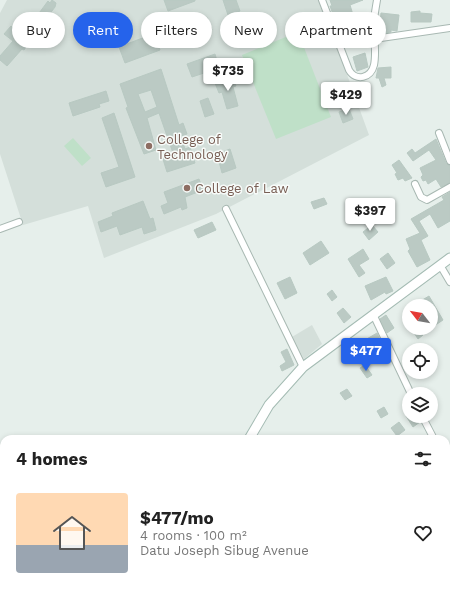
<!DOCTYPE html>
<html lang="en">
<head>
<meta charset="utf-8">
<style>
	body { margin:0; font-family:"Work Sans",sans-serif; background:#f6f6f6; color:#222; height:100vh; display:flex; flex-direction:column; font-size:15px; white-space:nowrap }
	* { box-sizing:border-box; margin:0 }
	p { font-size:13px; color:#767676 }
	.icon { flex:none; width:22px; height:22px; fill:none; stroke:currentColor; stroke-width:2; stroke-linecap:round; stroke-linejoin:round }
	.map { position:relative; flex:1; overflow:hidden }
	.details { position:absolute; left:0px; top:435px; width:450px; height:156px; display:flex; flex-direction:column; background:#fff; border-radius:12px 12px 0 0; box-shadow:0 2px 6px #0003 }
	.details>* { flex:none }
	.top-card { position:absolute; left:12px; top:12px; width:426px; height:36px; display:flex; gap:8px }
	.needle { width:26px; rotate:301deg }
	.fabs { position:absolute; left:402px; top:299px; display:grid; gap:8px }
	.fabs a { display:grid; place-items:center; width:36px; height:36px; border-radius:50%; background:#fff; box-shadow:0 2px 6px #0003; font-size:20px }
	.price { position:absolute; translate:-50% -34px; padding:0 9px; border-radius:4px; background:#fff; color:#222; font-size:13px; line-height:26px; filter:drop-shadow(0 1px 2px #0008) }
	.price::after { content:''; position:absolute; left:50%; top:24px; width:12px; height:9px; margin-left:-6px; background:inherit; clip-path:polygon(0 0,100% 0,50% 100%) }
	.price.on { background:#2563eb; color:#fff }
	ul { padding:0; list-style:none }
	li { display:flex; align-items:center; gap:12px; height:100px; padding:0 16px }
	li+li { border-top:1px solid #e0e0e0 }
	li span { display:grid; place-items:center; flex:none; width:112px; height:80px; border-radius:4px; color:#555 }
	li>.icon { margin-inline-start:auto }
	span .icon { width:48px; height:48px; fill:#fffc; stroke-width:1 }
	li b { font-size:17px }
	h2 { display:flex; justify-content:space-between; align-items:center; height:48px; padding:0 16px; font-size:17px }
	.pill { padding:0 14px; border-radius:18px; background:#fff; box-shadow:0 2px 6px #0003; font-size:14px; line-height:36px }
	.pill.on { background:#2563eb; color:#fff }
	.map>svg:first-child { display:block }
	.built { fill:#d4dfda }
	.green { fill:#bfe0c8 }
	.building { fill:#bbcac4; stroke:#b8c9c2; fill-rule:evenodd }
	.lines { fill:none; stroke-linecap:round; stroke-linejoin:round }
	.minor-casing { stroke:#a8b8b2; stroke-width:8 }
	.tertiary-casing { stroke:#a8b8b2; stroke-width:10 }
	.secondary-casing { stroke:#a4bbb3; stroke-width:11 }
	.minor { stroke:#fff; stroke-width:6 }
	.tertiary { stroke:#fff; stroke-width:8 }
	.secondary { stroke:#fff; stroke-width:9 }
	.education-dot { fill:#8d6e63; stroke:#f7fbf9; stroke-width:1.5 }
	.labels { text-anchor:middle; stroke-width:3; stroke-linejoin:round; paint-order:stroke }
	.education-label { font-size:13px; fill:#785e54; stroke:#f7fbf9; text-anchor:start }
</style>
</head>
<body>
<div class="map">
<svg width="450" height="591" viewBox="0 0 450 591">
	<rect width="100%" height="100%" fill="#e6efeb"/>
	<!-- built -->
	<g class="built">
		<polygon points="7,0 320,0 369,135 216,214 104,258 88,206 23,225 0,154 0,13"/>
		<polygon points="312,325 322,344 304,359 292,337"/>
	</g>
	<!-- green -->
	<g class="green">
		<polygon points="298,32 331,117 276,139 242,55"/>
		<polygon points="73,138 91,158 82,166 64,146"/>
	</g>
	<!-- building -->
	<g class="building">
		<polygon points="52,0 56,3 55,7 30,40 24,50 22,49 7,66 0,60 0,56 13,41 4,34 11,26 20,34 32,19 34,20 48,1 50,3"/>
		<polygon points="164,0 195,0 195,1 168,11"/>
		<polygon points="223,0 236,0 240,11 228,15"/>
		<polygon points="330,0 363,0 350,5 354,18 358,16 365,33 355,36 357,43 345,47 330,6 332,6"/>
		<polygon points="420,11 420,13 432,14 431,22 411,22 411,12"/>
		<polygon points="381,13 399,15 397,31 391,30 391,32 379,34"/>
		<polygon points="207,17 212,30 180,42 175,29"/>
		<polygon points="153,34 160,50 125,63 119,47"/>
		<polygon points="365,53 368,67 357,71 353,57"/>
		<polygon points="215,54 219,68 192,77 187,64"/>
		<polygon points="391,67 391,78 384,78 386,85 382,87 379,78 376,78 378,68"/>
		<path d="M161,69L179,125L183,123L187,134L181,136L185,149L190,147L195,163L167,172L162,156L173,153L159,113L147,118L156,150L144,154L126,108L128,107L120,84ZM151,90L157,107L145,112L138,94Z"/>
		<polygon points="232,76 236,86 233,87 238,106 227,109 222,92 219,93 215,83"/>
		<polygon points="106,91 109,101 99,104 100,107 73,116 69,103"/>
		<polygon points="208,98 214,114 205,117 200,101"/>
		<polygon points="349,109 353,119 343,123 339,112"/>
		<polygon points="114,113 135,177 106,187 101,173 119,167 102,118"/>
		<polygon points="436,139 446,163 450,165 450,183 441,187 436,179 428,184 426,180 423,181 421,177 423,175 420,168 436,160 429,150 413,161 407,153 412,149 415,153"/>
		<polygon points="230,149 236,168 222,173 217,154"/>
		<polygon points="399,160 412,178 405,181 403,178 398,180 395,174 397,173 392,165"/>
		<polygon points="199,179 203,190 185,197 187,208 182,210 181,207 164,214 161,206 168,203 164,192"/>
		<polygon points="450,192 450,221 438,228 430,214 419,221 428,236 421,240 430,260 417,267 408,251 410,249 406,239 420,233 411,219 444,200 442,197"/>
		<polygon points="324,198 327,204 314,209 311,202"/>
		<polygon points="143,201 150,219 153,218 156,230 144,234 142,227 120,235 117,226 101,232 98,222 113,216 112,213"/>
		<polygon points="212,222 216,230 198,238 194,230"/>
		<polygon points="372,225 378,232 369,240 363,232"/>
		<polygon points="321,241 329,253 310,265 303,253"/>
		<polygon points="363,249 369,259 359,265 365,273 359,277 348,259"/>
		<polygon points="388,253 395,263 387,269 380,259"/>
		<polygon points="290,277 297,293 285,299 277,283"/>
		<polygon points="386,277 393,291 386,294 385,292 371,300 365,286"/>
		<polygon points="332,290 337,297 332,301 327,294"/>
		<polygon points="429,296 443,320 431,328 431,306 421,306 419,302"/>
		<polygon points="343,308 351,317 344,323 337,313"/>
		<polygon points="386,315 394,328 387,333 380,319"/>
		<polygon points="411,328 418,328 423,335 418,339"/>
		<polygon points="377,333 380,340 370,347 365,340"/>
		<polygon points="287,349 294,365 282,371 280,366 286,362 281,352"/>
		<polygon points="365,365 372,375 367,378 360,368"/>
		<polygon points="347,389 352,396 345,400 340,393"/>
		<polygon points="384,407 388,414 381,418 377,411"/>
		<polygon points="406,416 417,416 420,422 413,427"/>
		<polygon points="399,422 405,430 397,436 391,428"/>
	</g>
	<g class="lines">
		<!-- minor casing -->
		<g class="minor-casing">
			<g id="minor">
				<path d="M322,0L349,70C356,82 371,78 374,65C377,51 373,33 374,19C375,12 376,6 377,0"/>
				<polyline points="374,39 450,28"/>
				<polyline points="439,133 450,161"/>
				<polyline points="415,184 421,197 427,200 450,187"/>
				<polyline points="226,209 303,367"/>
				<polyline points="0,229 19,222"/>
				<polyline points="440,265 450,282"/>
				<polyline points="373,314 411,394"/>
				<polyline points="422,416 434,439"/>
				<polyline points="446,459 450,466"/>
				<polyline points="301,587 322,591"/>
			</g>
		</g>
		<!-- tertiary casing -->
		<g class="tertiary-casing">
			<g id="tertiary">
				<polyline points="0,467 4,472"/>
				<polyline points="91,587 94,591"/>
			</g>
		</g>
		<!-- secondary casing -->
		<g class="secondary-casing">
			<g id="secondary">
				<polyline points="249,439 269,405 303,367 450,258"/>
				<polyline points="210,591 211,587"/>
			</g>
		</g>
		<!-- minor -->
		<use href="#minor" class="minor"/>
		<!-- tertiary -->
		<use href="#tertiary" class="tertiary"/>
		<!-- secondary -->
		<use href="#secondary" class="secondary"/>
	</g>
	<!-- markers -->
	<g class="education-dot">
		<circle cx="149" cy="146" r="4"/>
		<circle cx="187" cy="188" r="4"/>
	</g>
	<g class="labels">
		<!-- education labels -->
		<g class="education-label">
			<text x="157" y="144">College of<tspan x="157" dy="15">Technology</tspan></text>
			<text x="195" y="193">College of Law</text>
		</g>
	</g>
</svg>
<div class="fabs">
<a><svg class="needle" viewBox="-14 -14 28 28"><path d="M0-13l5 13h-10z" fill="#e53935"/><path d="M0 13l5-13h-10z" fill="#767676"/></svg></a>
<a><svg class="icon" aria-label="locate" viewBox="0 0 24 24"><circle cx="12" cy="12" r="6"/><path d="M12 2v4M12 18v4M2 12h4M18 12h4"/></svg></a>
<a><svg class="icon" aria-label="layers" viewBox="0 0 24 24"><path d="M12 4l9 5-9 5-9-5zM3 14l9 5 9-5"/></svg></a>
</div>
<b class="price" style="left:228px;top:92px">$735</b>
<b class="price" style="left:346px;top:116px">$429</b>
<b class="price" style="left:370px;top:232px">$397</b>
<b class="price on" style="left:366px;top:372px">$477</b>
<div class="top-card">
<a class="pill">Buy</a>
<a class="pill on">Rent</a>
<a class="pill">Filters</a>
<a class="pill">New</a>
<a class="pill">Apartment</a>
</div>
<section class="details">
<h2>4 homes<svg class="icon" aria-label="filters" viewBox="0 0 24 24"><path d="M4 7h16M4 17h16"/><circle cx="9" cy="7" r="2"/><circle cx="15" cy="17" r="2"/></svg></h2>
<ul>
<li><span style="background:linear-gradient(#ffd9b3 65%,#9aa5b1 0)"><svg class="icon" aria-label="home" viewBox="0 0 24 24"><path d="M3 11l9-7 9 7M6 9v11h12V9"/></svg></span><div><b>$477/mo</b><p>4 rooms · 100 m²</p><p>Datu Joseph Sibug Avenue</p></div><svg class="icon" aria-label="heart" viewBox="0 0 24 24"><path d="M12 20l-8-8c-3-5 5-10 8-4 3-6 11-1 8 4z"/></svg></li>
</ul>
</section>
</div>
</body>
</html>
